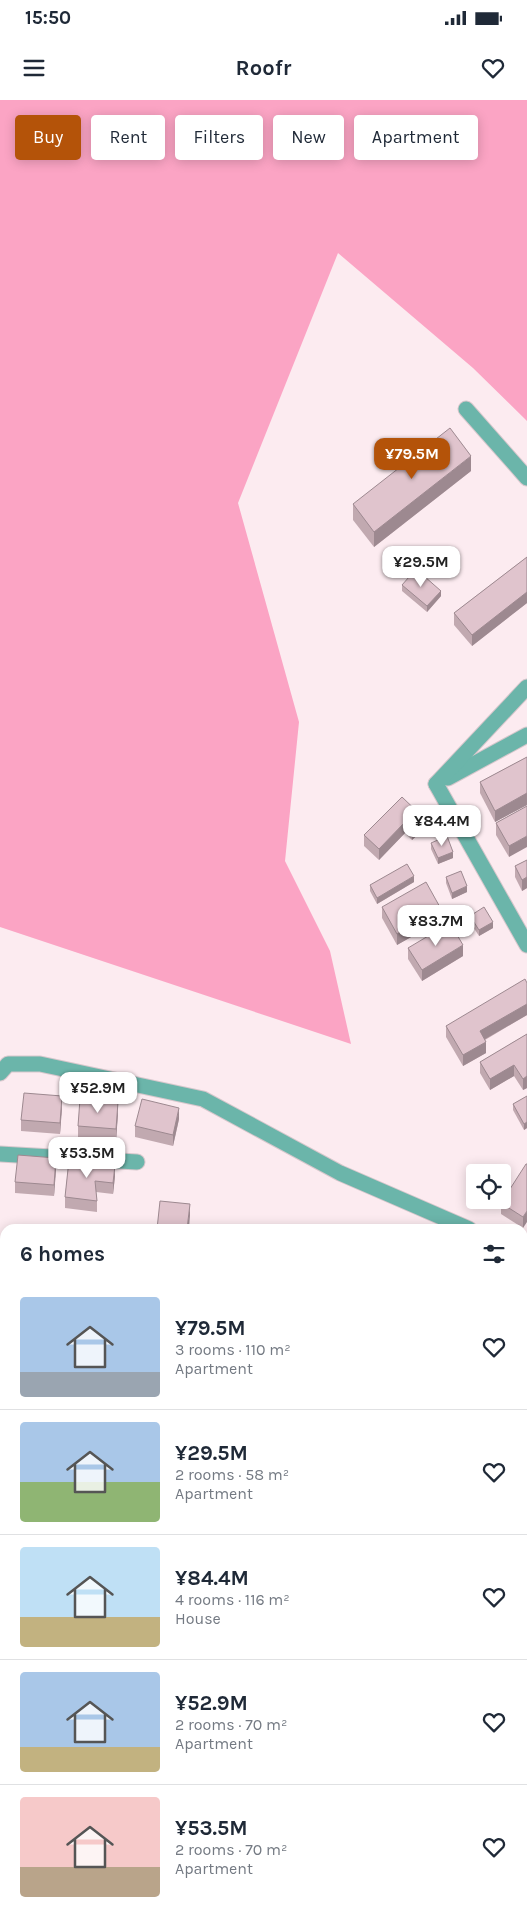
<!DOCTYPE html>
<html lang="en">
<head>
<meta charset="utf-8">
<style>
	body { margin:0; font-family:Karla,sans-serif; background:#f2f2f3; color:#1f2937; height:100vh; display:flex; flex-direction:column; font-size:19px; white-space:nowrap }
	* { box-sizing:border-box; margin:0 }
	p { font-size:16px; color:#747a83 }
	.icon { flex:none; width:28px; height:28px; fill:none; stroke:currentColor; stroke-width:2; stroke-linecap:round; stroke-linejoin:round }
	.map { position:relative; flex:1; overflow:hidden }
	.side { position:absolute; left:0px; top:1124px; width:528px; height:696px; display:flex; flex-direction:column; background:#fff; border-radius:15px 15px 0 0; box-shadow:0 2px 12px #0003 }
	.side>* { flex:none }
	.top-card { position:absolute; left:15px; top:15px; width:498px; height:45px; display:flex; gap:10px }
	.fabs { position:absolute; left:466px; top:1064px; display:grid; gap:10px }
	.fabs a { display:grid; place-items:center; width:45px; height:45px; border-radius:5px; background:#fff; box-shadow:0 2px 12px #0003; font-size:25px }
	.price { position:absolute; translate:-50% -42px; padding:0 11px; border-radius:10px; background:#fff; color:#222; font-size:16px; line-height:32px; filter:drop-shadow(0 1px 2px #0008) }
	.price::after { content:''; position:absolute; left:50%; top:30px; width:15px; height:11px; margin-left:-8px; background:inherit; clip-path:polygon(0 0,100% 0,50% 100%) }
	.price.on { background:#b45309; color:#fff }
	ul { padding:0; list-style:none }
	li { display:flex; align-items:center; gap:15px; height:125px; padding:0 20px }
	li+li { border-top:1px solid #e0e1e3 }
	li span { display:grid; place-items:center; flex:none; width:140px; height:100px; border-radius:5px; color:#555 }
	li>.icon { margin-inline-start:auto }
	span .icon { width:60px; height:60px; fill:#fffc; stroke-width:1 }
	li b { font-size:21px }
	h2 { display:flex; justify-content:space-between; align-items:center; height:60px; padding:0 20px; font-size:21px }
	.pill { padding:0 18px; border-radius:5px; background:#fff; box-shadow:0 2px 12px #0003; font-size:18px; line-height:45px }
	.pill.on { background:#b45309; color:#fff }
	.status { display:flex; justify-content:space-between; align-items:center; height:35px; padding:0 25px; background:#fff; direction:ltr }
	.status svg { height:14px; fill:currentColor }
	header { display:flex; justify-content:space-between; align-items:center; height:65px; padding:0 20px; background:#fff; font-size:22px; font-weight:700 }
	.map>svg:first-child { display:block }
	.green { fill:#fba4c4 }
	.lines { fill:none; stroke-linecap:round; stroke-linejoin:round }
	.minor-casing { stroke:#d7c7cc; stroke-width:17 }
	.minor { stroke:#6bb5aa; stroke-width:15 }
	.wall { fill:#c1a9b0 }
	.shaded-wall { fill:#9d8990 }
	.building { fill:#e0c4cd; stroke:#9d8990 }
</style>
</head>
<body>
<div class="status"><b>15:50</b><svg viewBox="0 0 49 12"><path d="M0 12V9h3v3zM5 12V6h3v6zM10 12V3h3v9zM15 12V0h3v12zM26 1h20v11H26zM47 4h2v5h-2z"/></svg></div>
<header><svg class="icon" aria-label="menu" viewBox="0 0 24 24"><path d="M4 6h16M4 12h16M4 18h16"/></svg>Roofr<svg class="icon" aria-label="heart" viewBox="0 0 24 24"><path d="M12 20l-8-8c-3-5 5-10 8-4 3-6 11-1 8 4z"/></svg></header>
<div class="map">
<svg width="527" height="1819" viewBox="0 0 527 1819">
	<rect width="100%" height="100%" fill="#fcebf0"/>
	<!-- green -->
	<polygon class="green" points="0,0 527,0 527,321 473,268 338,153 238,403 299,622 285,761 330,851 351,944 0,827"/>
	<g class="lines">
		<!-- minor casing -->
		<g class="minor-casing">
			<g id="minor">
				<polyline points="466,309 527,378"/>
				<polyline points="448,678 527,635"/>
				<polyline points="436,684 527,845"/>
				<polyline points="436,684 527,587"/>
				<polyline points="0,973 8,964 40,964 203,999 340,1073 469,1129"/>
				<polyline points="0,1054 137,1062"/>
				<polyline points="522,1155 527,1158"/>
				<polyline points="0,1173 5,1173"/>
				<polyline points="0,1310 5,1311"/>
				<polyline points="522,1339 527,1339"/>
				<polyline points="0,1414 5,1414"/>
				<polyline points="522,1426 527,1426"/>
				<polyline points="0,1612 5,1611"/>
				<polyline points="0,1755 5,1755"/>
				<polyline points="522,1799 527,1798"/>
				<polyline points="502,1815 502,1819"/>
				<polyline points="437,1819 455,1815"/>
			</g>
		</g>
		<!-- minor -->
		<use href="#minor" class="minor"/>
	</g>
	<!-- wall -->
	<g class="wall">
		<polygon points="471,371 374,447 353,420 353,404"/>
		<polygon points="527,457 527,503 472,546 454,525 454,513"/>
		<polygon points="402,485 441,496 427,512 402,491"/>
		<polygon points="527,657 527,705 495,722 480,693 480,682"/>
		<polygon points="402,697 424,729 412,740 405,733 379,760 364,746 364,735"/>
		<polygon points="527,706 509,757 496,735 496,723"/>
		<polygon points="431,743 453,758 438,764 431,749"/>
		<polygon points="527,760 527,788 522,791 515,777 515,766"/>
		<polygon points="446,777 467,792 452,799 446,783"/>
		<polygon points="414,782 377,804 370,791 370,785"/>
		<polygon points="382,807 441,820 397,845 382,818"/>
		<polygon points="470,816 493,828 479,836 470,822"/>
		<polygon points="408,848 463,856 422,881 408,859"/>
		<polygon points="527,883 527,915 485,940 486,953 463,966 446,937 446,926"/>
		<polygon points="527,934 527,988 523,990 514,976 490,990 480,973 480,962"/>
		<polygon points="527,996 527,1028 524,1030 513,1010 513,1004"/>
		<polygon points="62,1007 60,1034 21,1031 21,1020"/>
		<polygon points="118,1013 116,1041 78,1038 78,1026"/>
		<polygon points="179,1019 173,1046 135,1037 135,1026"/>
		<polygon points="69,1060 115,1076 113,1094 96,1092 97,1101 97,1112 65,1108 65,1097"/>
		<polygon points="527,1064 523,1128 501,1114 501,1103"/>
		<polygon points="56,1069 54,1096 15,1093 15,1082"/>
		<polygon points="5,1184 5,1223 0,1223 0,1195"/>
		<polygon points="0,1231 5,1232 5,1279 0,1278"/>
		<polygon points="0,1534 5,1534 5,1587 0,1586"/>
		<polygon points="527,1536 527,1592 522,1583 522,1538"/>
		<polygon points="527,1619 527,1657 522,1633 522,1620"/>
		<polygon points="522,1689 527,1690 527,1713 522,1713"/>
		<rect x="81" y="1815" width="39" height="4"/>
		<rect x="130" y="1815" width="39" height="4"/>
		<rect x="233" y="1815" width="39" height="4"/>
	</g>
	<!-- shaded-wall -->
	<g class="shaded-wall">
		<polygon points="471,356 471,371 374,447 374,432"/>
		<polygon points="441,491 441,496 427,512 427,506"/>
		<polygon points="527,492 527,503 472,546 472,535"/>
		<polygon points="527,693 527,705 495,722 495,711"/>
		<polygon points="424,718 424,729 412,740 412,729"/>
		<polygon points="405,722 405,733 379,760 379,749"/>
		<polygon points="527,736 527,747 509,757 509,746"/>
		<polygon points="453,752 453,758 438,764 438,758"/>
		<polygon points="414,776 414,782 377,804 377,798"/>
		<polygon points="527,777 527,788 522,791 522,780"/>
		<polygon points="467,786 467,792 452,799 452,793"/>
		<polygon points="441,809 441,820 397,845 397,834"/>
		<polygon points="493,822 493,828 479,836 479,830"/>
		<polygon points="463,845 463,856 422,881 422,870"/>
		<polygon points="527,904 527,915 480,942 480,931"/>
		<polygon points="486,942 486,953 463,966 463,955"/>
		<polygon points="514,965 514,976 490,990 490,979"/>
		<polygon points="527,976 527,988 523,990 523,979"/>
		<polygon points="62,996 62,1007 60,1034 60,1023"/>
		<polygon points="118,1002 118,1013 116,1041 116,1029"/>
		<polygon points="179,1008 179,1019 173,1046 173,1035"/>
		<polygon points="527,1022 527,1028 524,1030 524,1024"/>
		<polygon points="56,1058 56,1069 54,1096 54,1085"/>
		<polygon points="115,1065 115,1076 113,1094 113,1083"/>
		<polygon points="190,1104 190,1115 189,1129 187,1129"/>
		<polygon points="527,1111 527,1122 523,1128 523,1117"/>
	</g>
	<!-- building -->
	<g class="building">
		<polygon points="450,328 471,356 374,432 353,404"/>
		<polygon points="527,457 527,492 472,535 454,513"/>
		<polygon points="416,469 441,491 427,506 402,485"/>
		<polygon points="527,657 527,693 495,711 480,682"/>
		<polygon points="402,697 424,718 412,729 405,722 379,749 364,735"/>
		<polygon points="527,706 527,736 509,746 496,723"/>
		<polygon points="447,736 453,752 438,758 431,743"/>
		<polygon points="527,760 527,777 522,780 515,766"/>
		<polygon points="407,764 414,776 377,798 370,785"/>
		<polygon points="461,771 467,786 452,793 446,777"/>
		<polygon points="426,782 441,809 397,834 382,807"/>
		<polygon points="484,807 493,822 479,830 470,816"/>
		<polygon points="450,823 463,845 422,870 408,848"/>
		<polygon points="525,879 527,883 527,904 480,931 486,942 463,955 446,926"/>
		<polygon points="527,934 527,976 523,979 514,965 490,979 480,962"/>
		<polygon points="24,993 62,996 60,1023 21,1020"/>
		<polygon points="527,996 527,1022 524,1024 513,1004"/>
		<polygon points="80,999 118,1002 116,1029 78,1026"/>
		<polygon points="142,999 179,1008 173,1035 135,1026"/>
		<polygon points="18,1055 56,1058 54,1085 15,1082"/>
		<polygon points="69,1060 115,1065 113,1083 95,1081 97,1101 65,1097"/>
		<polygon points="526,1064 527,1064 527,1111 523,1117 501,1103"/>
		<polygon points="160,1101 190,1104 187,1129 157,1129"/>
		<polygon points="2,1184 5,1184 5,1212 0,1212 0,1195"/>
		<polygon points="0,1231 5,1232 5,1268 0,1267"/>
		<polygon points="0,1534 5,1534 5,1576 0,1575"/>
		<polygon points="527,1536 527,1581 522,1572 522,1538"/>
		<polygon points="527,1619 527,1645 522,1622 522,1620"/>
		<polygon points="527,1688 527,1707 522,1708 522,1689"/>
		<polygon points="36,1817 37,1819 25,1819"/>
	</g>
</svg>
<div class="fabs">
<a><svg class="icon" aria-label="locate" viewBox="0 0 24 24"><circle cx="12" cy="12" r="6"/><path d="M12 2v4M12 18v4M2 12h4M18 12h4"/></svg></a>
</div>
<b class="price on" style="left:412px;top:380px">¥79.5M</b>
<b class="price" style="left:421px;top:488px">¥29.5M</b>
<b class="price" style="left:442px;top:747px">¥84.4M</b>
<b class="price" style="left:436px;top:847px">¥83.7M</b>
<b class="price" style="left:98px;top:1014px">¥52.9M</b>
<b class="price" style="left:87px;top:1079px">¥53.5M</b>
<div class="top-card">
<a class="pill on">Buy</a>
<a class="pill">Rent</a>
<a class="pill">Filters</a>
<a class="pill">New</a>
<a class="pill">Apartment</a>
</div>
<section class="side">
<h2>6 homes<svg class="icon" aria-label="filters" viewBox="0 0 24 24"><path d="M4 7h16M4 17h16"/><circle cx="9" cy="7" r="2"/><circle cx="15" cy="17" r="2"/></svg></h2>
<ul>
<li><span style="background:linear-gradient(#a9c7e8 75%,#9aa5b1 0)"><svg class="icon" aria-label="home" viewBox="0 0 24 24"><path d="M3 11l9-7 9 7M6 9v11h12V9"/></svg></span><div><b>¥79.5M</b><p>3 rooms · 110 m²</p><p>Apartment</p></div><svg class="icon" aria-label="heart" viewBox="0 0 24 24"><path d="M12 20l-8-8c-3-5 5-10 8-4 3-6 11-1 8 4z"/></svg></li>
<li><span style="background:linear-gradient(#a9c7e8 60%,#8fb573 0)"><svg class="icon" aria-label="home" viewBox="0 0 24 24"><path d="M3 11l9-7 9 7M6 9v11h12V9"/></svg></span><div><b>¥29.5M</b><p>2 rooms · 58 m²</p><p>Apartment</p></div><svg class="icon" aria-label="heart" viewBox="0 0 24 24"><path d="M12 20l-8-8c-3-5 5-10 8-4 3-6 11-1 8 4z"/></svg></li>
<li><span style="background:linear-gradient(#bfe0f5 70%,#c2b280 0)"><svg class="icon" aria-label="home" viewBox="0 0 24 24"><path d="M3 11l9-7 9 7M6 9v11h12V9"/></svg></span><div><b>¥84.4M</b><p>4 rooms · 116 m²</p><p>House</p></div><svg class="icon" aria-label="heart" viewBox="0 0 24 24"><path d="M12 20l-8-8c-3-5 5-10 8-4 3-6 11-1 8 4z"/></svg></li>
<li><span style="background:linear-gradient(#a9c7e8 75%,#c2b280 0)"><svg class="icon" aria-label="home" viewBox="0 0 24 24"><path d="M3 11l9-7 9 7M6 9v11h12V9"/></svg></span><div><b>¥52.9M</b><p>2 rooms · 70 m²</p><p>Apartment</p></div><svg class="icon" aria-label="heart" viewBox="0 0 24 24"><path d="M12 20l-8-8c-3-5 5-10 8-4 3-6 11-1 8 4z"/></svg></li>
<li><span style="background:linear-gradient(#f6c9c9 70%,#b9a48a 0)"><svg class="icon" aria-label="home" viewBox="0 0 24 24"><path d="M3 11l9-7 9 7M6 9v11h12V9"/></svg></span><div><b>¥53.5M</b><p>2 rooms · 70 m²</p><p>Apartment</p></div><svg class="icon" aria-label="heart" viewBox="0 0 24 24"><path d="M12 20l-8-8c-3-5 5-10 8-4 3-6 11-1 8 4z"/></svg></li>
</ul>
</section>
</div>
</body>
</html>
